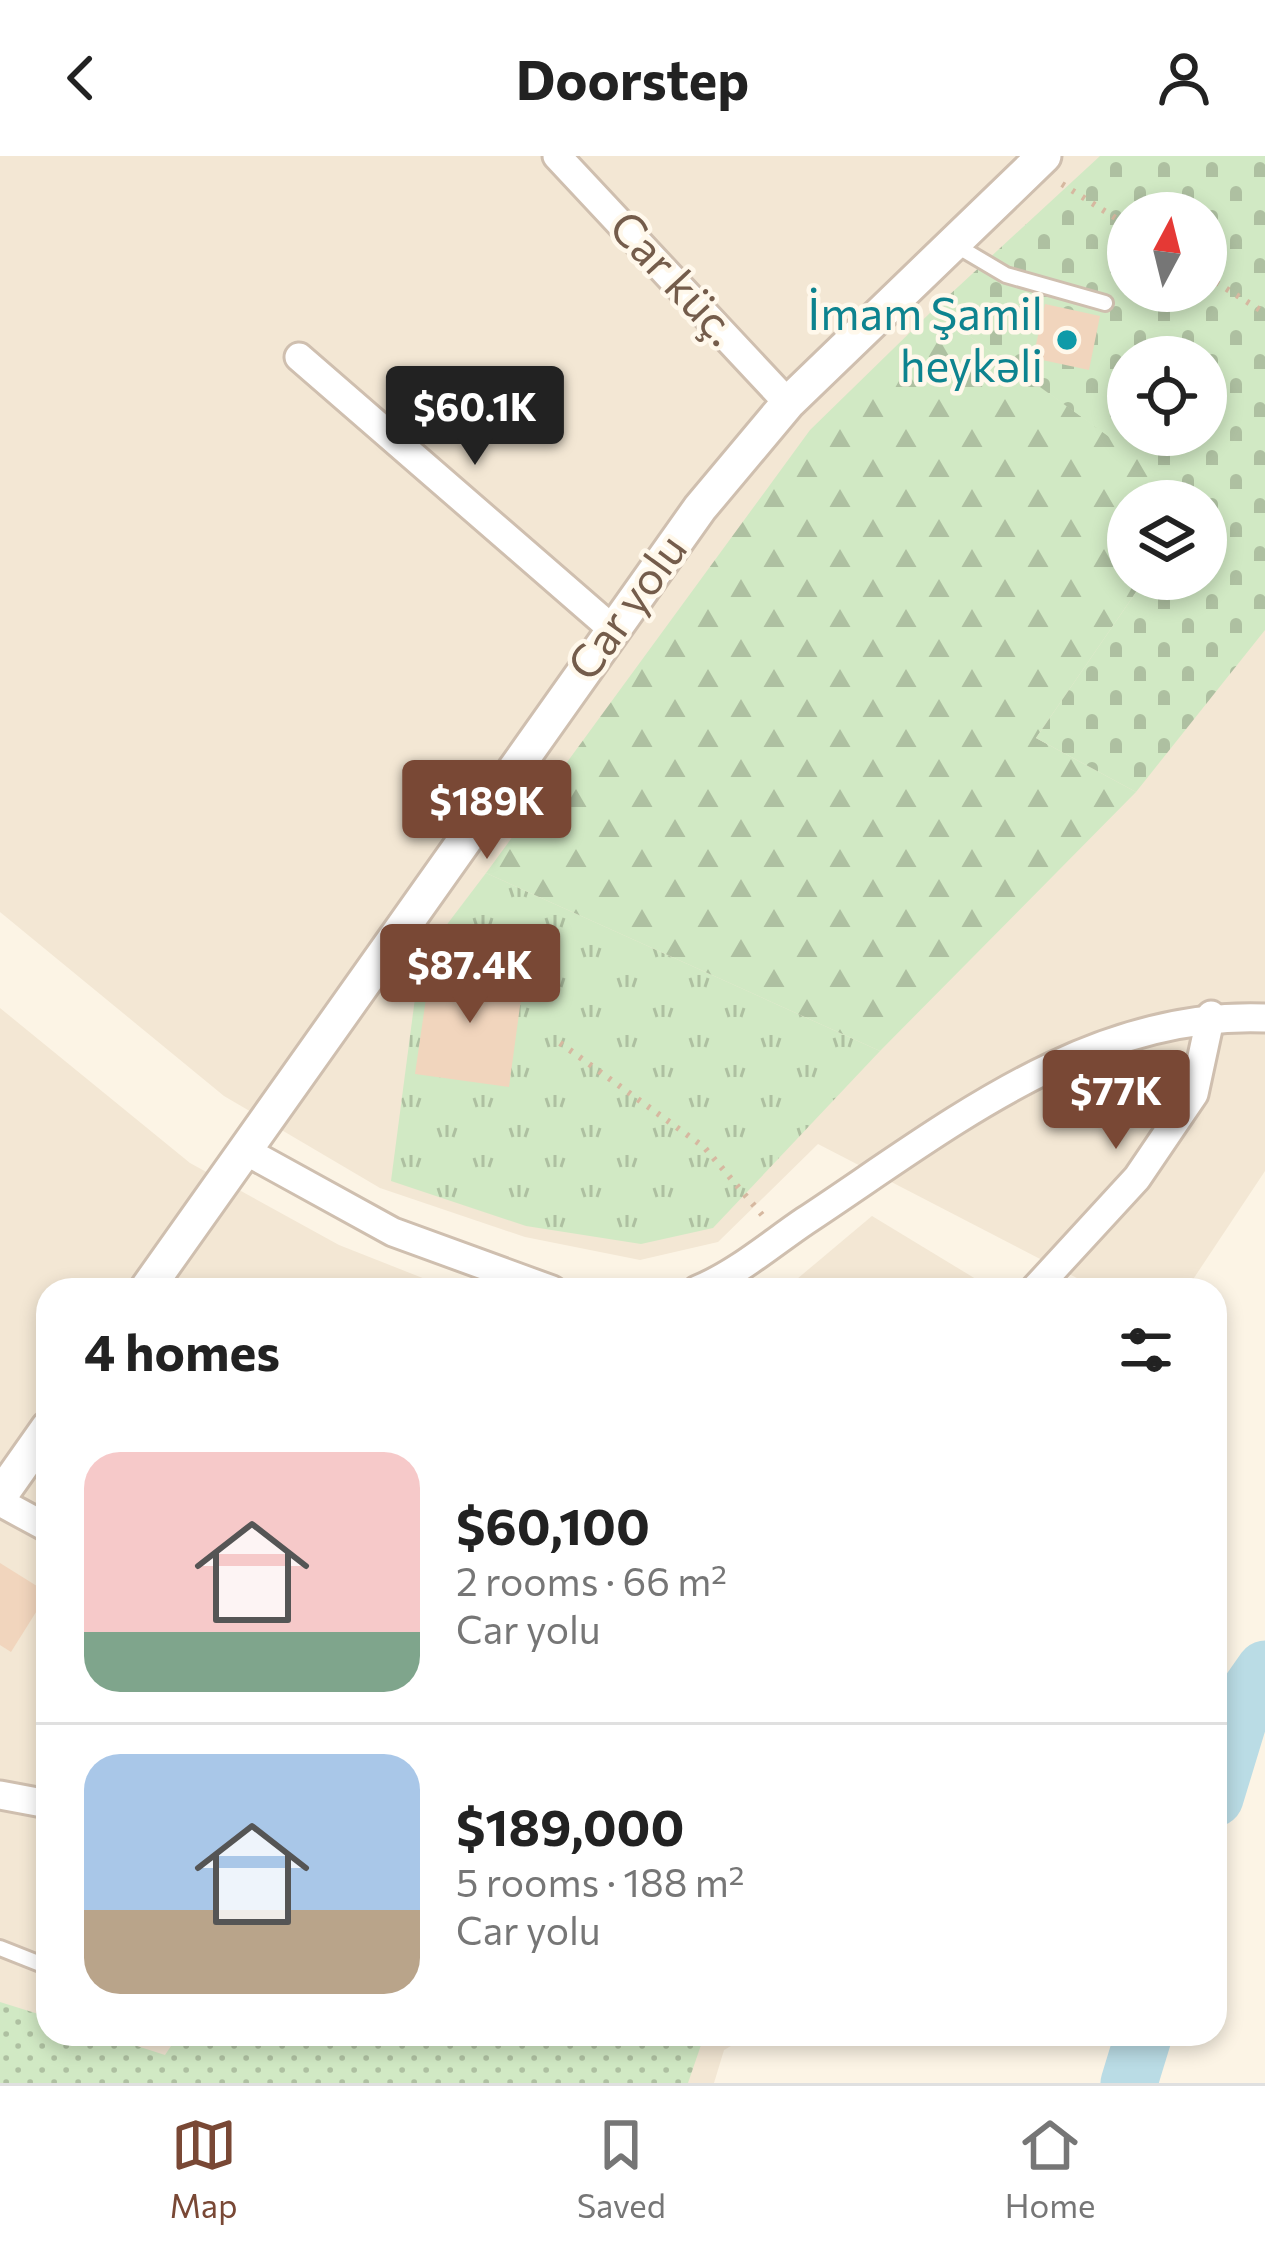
<!DOCTYPE html>
<html lang="en">
<head>
<meta charset="utf-8">
<style>
	body { margin:0; font-family:Commissioner,sans-serif; background:#f2f2f2; color:#222; height:100vh; display:flex; flex-direction:column; font-size:45px; white-space:nowrap }
	* { box-sizing:border-box; margin:0 }
	p { font-size:39px; color:#767676 }
	.icon { flex:none; width:66px; height:66px; fill:none; stroke:currentColor; stroke-width:2; stroke-linecap:round; stroke-linejoin:round }
	.map { position:relative; flex:1; overflow:hidden }
	.details { position:absolute; left:36px; top:1122px; width:1191px; height:768px; display:flex; flex-direction:column; background:#fff; border-radius:36px; box-shadow:0 6px 18px #0003 }
	.details>* { flex:none }
	.needle { width:78px; rotate:7deg }
	.tools { position:absolute; left:1107px; top:36px; display:grid; gap:24px }
	.tools a { display:grid; place-items:center; width:120px; height:120px; border-radius:50%; background:#fff; box-shadow:0 6px 18px #0003; font-size:60px }
	.price { position:absolute; translate:-50% -102px; padding:0 27px; border-radius:12px; background:#794835; color:#fff; font-size:39px; line-height:78px; filter:drop-shadow(0 3px 6px #0008) }
	.price::after { content:''; position:absolute; left:50%; top:72px; width:36px; height:27px; margin-left:-18px; background:inherit; clip-path:polygon(0 0,100% 0,50% 100%) }
	.price.on { background:#222; color:#fff }
	ul { padding:0; list-style:none }
	li { display:flex; align-items:center; gap:36px; height:300px; padding:0 48px }
	li+li { border-top:3px solid #e0e0e0 }
	li span { display:grid; place-items:center; flex:none; width:336px; height:240px; border-radius:36px; color:#555 }
	li>.icon { margin-inline-start:auto }
	span .icon { width:144px; height:144px; fill:#fffc; stroke-width:1 }
	li b { font-size:51px }
	h2 { display:flex; justify-content:space-between; align-items:center; height:144px; padding:0 48px; font-size:51px }
	header { display:flex; justify-content:space-between; align-items:center; height:156px; padding:0 48px; background:#fff; font-size:54px; font-weight:700 }
	.tab-bar { display:flex; justify-content:space-around; align-items:center; height:168px; border-top:3px solid #e0e0e0; background:#fff; font-size:33px; color:#767676 }
	.tab-bar a { display:grid; justify-items:center; gap:6px }
	.tab-bar .on { color:#794835 }
	.map>svg:first-child { display:block }
	.residential { fill:#f3e7d4; fill-rule:evenodd }
	.grass { fill:url(#grass-tufts) }
	.forest { fill:url(#forest-firs) }
	.cemetery { fill:url(#cemetery-stones); fill-rule:evenodd }
	.park { fill:url(#park-dots) }
	.lines { fill:none; stroke-linecap:round; stroke-linejoin:round }
	.river { stroke:#badce5; stroke-width:57 }
	.building { fill:#f1d5bd }
	.service-casing { stroke:#cfbfaf; stroke-width:20 }
	.minor-casing { stroke:#cfbfaf; stroke-width:33 }
	.tertiary-casing { stroke:#cfbfaf; stroke-width:39 }
	.path { stroke:#d6b8a0; stroke-width:6; stroke-dasharray:3 9; stroke-linecap:butt }
	.service { stroke:#fff; stroke-width:14 }
	.minor { stroke:#fff; stroke-width:27 }
	.tertiary { stroke:#fff; stroke-width:33 }
	.culture-dot { fill:#0f9aa8; stroke:#fff8eb; stroke-width:4.5 }
	.labels { text-anchor:middle; stroke-width:9; stroke-linejoin:round; paint-order:stroke }
	.street-label { font-size:45px; fill:#745c4b; stroke:#fff8eb }
	.culture-label { font-size:45px; fill:#0d838f; stroke:#fff8eb; text-anchor:end }
</style>
</head>
<body>
<header><svg class="icon" aria-label="back" viewBox="0 0 24 24"><path d="M15 5l-7 7 7 7"/></svg>Doorstep<svg class="icon" aria-label="person" viewBox="0 0 24 24"><circle cx="12" cy="8" r="4"/><path d="M4 21q1-7 8-7t8 7"/></svg></header>
<div class="map">
<svg width="1265" height="1927" viewBox="0 0 1265 1927">
	<defs>
		<pattern id="grass-tufts" width="24" height="20" patternUnits="userSpaceOnUse" patternTransform="scale(3)"><rect width="24" height="20" fill="#d1e9c4"/><path d="M3 7l-1-3M5 7V3M7 7l1-3M15 17l-1-3M17 17v-4M19 17l1-3" fill="none" stroke="#aec0a1"/></pattern>
		<pattern id="forest-firs" width="22" height="20" patternUnits="userSpaceOnUse" patternTransform="scale(3)"><rect width="22" height="20" fill="#d1e9c4"/><path d="M5 1l3.5 6h-7zM16 11l3.5 6h-7z" fill="#aec0a1"/></pattern>
		<pattern id="cemetery-stones" width="16" height="16" patternUnits="userSpaceOnUse" patternTransform="scale(3)"><rect width="16" height="16" fill="#d1e9c4"/><path d="M2 7V4a2 2 0 0 1 4 0v3zM10 15v-3a2 2 0 0 1 4 0v3z" fill="#aec0a1"/></pattern>
		<pattern id="park-dots" width="8" height="8" patternUnits="userSpaceOnUse" patternTransform="scale(3)"><rect width="8" height="8" fill="#d1e9c4"/><path d="M2 2h.1M6 6h.1" fill="none" stroke="#aec0a1" stroke-width="1.8" stroke-linecap="round"/></pattern>
	</defs>
	<rect width="100%" height="100%" fill="#fcf4e5"/>
	<!-- residential -->
	<g class="residential">
		<path d="M0,0H1265V1015L1186,1134H1100L818,988L718,1086L640,1104L525,1081L380,1032L224,940L0,756ZM1128,57H1206V135H1128ZM1128,201H1206V279H1128ZM1128,345H1206V423H1128Z"/>
		<polygon points="0,852 190,1007 339,1089 453,1134 48,1134 48,1878 752,1878 724,1894 714,1927 0,1927"/>
		<polygon points="872,1060 994,1134 784,1134"/>
	</g>
	<!-- grass -->
	<polygon class="grass" points="486,717 880,895 713,1072 641,1088 526,1070 391,1025 420,804"/>
	<!-- forest -->
	<polygon class="forest" points="933,154 1198,344 1128,345 1128,423 1145,423 1036,582 1136,636 880,895 486,717 810,274"/>
	<!-- cemetery -->
	<path class="cemetery" d="M1100,0H1265V474L1136,636L1036,582L1145,423H1206V345H1198L933,154ZM1128,57H1206V135H1128ZM1128,201H1206V279H1128Z"/>
	<!-- park -->
	<polygon class="park" points="0,1846 48,1861 48,1878 100,1878 165,1899 179,1878 677,1878 701,1889 688,1927 0,1927"/>
	<g class="lines">
		<!-- river -->
		<g class="river">
			<polyline points="1215,1642 1246,1540 1265,1513"/>
			<polyline points="1129,1927 1144,1878"/>
		</g>
	</g>
	<!-- building -->
	<g class="building">
		<polygon points="1045,148 1100,160 1089,214 1033,202"/>
		<polygon points="431,808 524,821 509,931 415,918"/>
		<polygon points="0,1407 48,1437 11,1496 0,1489"/>
	</g>
	<g class="lines">
		<!-- service casing -->
		<g class="service-casing">
			<g id="service">
				<polyline points="952,87 1006,119 1105,147"/>
				<polyline points="0,1792 48,1811"/>
			</g>
		</g>
		<!-- minor casing -->
		<g class="minor-casing">
			<g id="minor">
				<polyline points="557,0 788,247"/>
				<polyline points="299,201 610,471"/>
				<polyline points="244,994 393,1076 552,1134"/>
				<path d="M697,1134C735,1119 771,1088 805,1065C946,972 1088,855 1265,862"/>
				<polyline points="1034,1134 1137,1022 1194,938 1211,859"/>
				<polyline points="0,1346 48,1372"/>
				<polyline points="0,1639 48,1648"/>
			</g>
		</g>
		<!-- tertiary casing -->
		<g class="tertiary-casing">
			<g id="tertiary">
				<polyline points="146,1134 700,352 788,247 1044,0"/>
				<polyline points="0,1340 48,1272"/>
			</g>
		</g>
		<!-- path -->
		<g class="path">
			<polyline points="1062,28 1128,70"/>
			<polyline points="1206,120 1265,157"/>
			<polyline points="560,887 704,991 763,1060"/>
		</g>
		<!-- service -->
		<use href="#service" class="service"/>
		<!-- minor -->
		<use href="#minor" class="minor"/>
		<!-- tertiary -->
		<use href="#tertiary" class="tertiary"/>
	</g>
	<!-- markers -->
	<circle class="culture-dot" cx="1067" cy="184" r="12"/>
	<g class="labels">
		<!-- street labels -->
		<g class="street-label">
			<text transform="translate(674 122) rotate(47)" y="16">Car küç.</text>
			<text transform="translate(627 451) rotate(-54)" y="16">Car yolu</text>
		</g>
		<!-- culture labels -->
		<g class="culture-label">
			<text x="1043" y="174">İmam Şamil<tspan x="1043" dy="52">heykəli</tspan></text>
		</g>
	</g>
</svg>
<div class="tools">
<a><svg class="needle" viewBox="-14 -14 28 28"><path d="M0-13l5 13h-10z" fill="#e53935"/><path d="M0 13l5-13h-10z" fill="#767676"/></svg></a>
<a><svg class="icon" aria-label="locate" viewBox="0 0 24 24"><circle cx="12" cy="12" r="6"/><path d="M12 2v4M12 18v4M2 12h4M18 12h4"/></svg></a>
<a><svg class="icon" aria-label="layers" viewBox="0 0 24 24"><path d="M12 4l9 5-9 5-9-5zM3 14l9 5 9-5"/></svg></a>
</div>
<b class="price on" style="left:475px;top:312px">$60.1K</b>
<b class="price" style="left:487px;top:706px">$189K</b>
<b class="price" style="left:470px;top:870px">$87.4K</b>
<b class="price" style="left:1116px;top:996px">$77K</b>
<section class="details">
<h2>4 homes<svg class="icon" aria-label="filters" viewBox="0 0 24 24"><path d="M4 7h16M4 17h16"/><circle cx="9" cy="7" r="2"/><circle cx="15" cy="17" r="2"/></svg></h2>
<ul>
<li><span style="background:linear-gradient(#f6c9c9 75%,#7fa58c 0)"><svg class="icon" aria-label="home" viewBox="0 0 24 24"><path d="M3 11l9-7 9 7M6 9v11h12V9"/></svg></span><div><b>$60,100</b><p>2 rooms · 66 m²</p><p>Car yolu</p></div></li>
<li><span style="background:linear-gradient(#a9c7e8 65%,#b9a48a 0)"><svg class="icon" aria-label="home" viewBox="0 0 24 24"><path d="M3 11l9-7 9 7M6 9v11h12V9"/></svg></span><div><b>$189,000</b><p>5 rooms · 188 m²</p><p>Car yolu</p></div></li>
</ul>
</section>
</div>
<nav class="tab-bar">
<a class="on"><svg class="icon" aria-label="map" viewBox="0 0 24 24"><path d="M3 6l6-2 6 2 6-2v14l-6 2-6-2-6 2zM9 4v14M15 6v14"/></svg>Map</a>
<a><svg class="icon" aria-label="saved" viewBox="0 0 24 24"><path d="M7 4h10v16l-5-4-5 4z"/></svg>Saved</a>
<a><svg class="icon" aria-label="home" viewBox="0 0 24 24"><path d="M3 11l9-7 9 7M6 9v11h12V9"/></svg>Home</a>
</nav>
</body>
</html>
